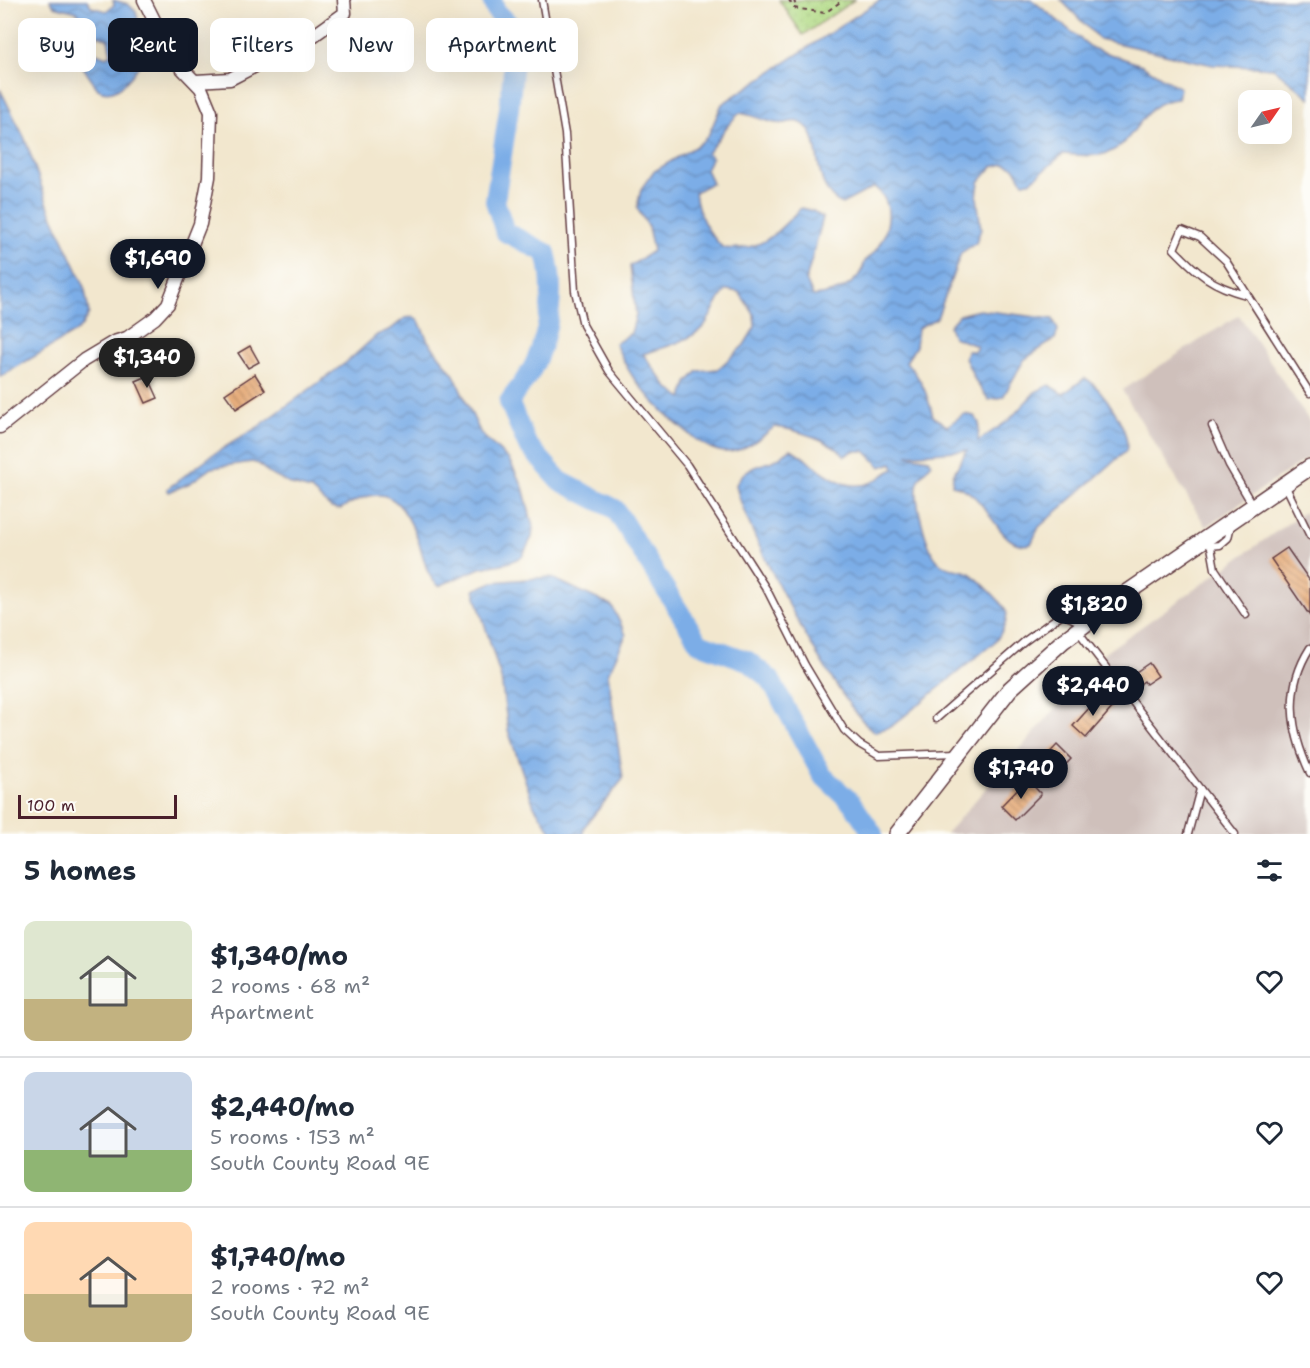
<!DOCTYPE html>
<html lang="en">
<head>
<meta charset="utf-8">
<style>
	body { margin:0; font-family:"Shantell Sans",sans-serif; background:#f2f2f3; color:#1f2937; height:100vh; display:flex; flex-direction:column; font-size:22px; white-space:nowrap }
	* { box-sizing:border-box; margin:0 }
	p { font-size:20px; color:#747a83 }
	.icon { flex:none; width:33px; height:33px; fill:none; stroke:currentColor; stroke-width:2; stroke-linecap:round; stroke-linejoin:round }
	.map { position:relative; height:834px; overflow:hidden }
	.side { display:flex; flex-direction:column; background:#fff; flex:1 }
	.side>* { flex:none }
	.top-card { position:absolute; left:18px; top:18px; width:600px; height:54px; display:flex; gap:12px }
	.needle { width:39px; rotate:56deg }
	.tools { position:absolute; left:1238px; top:90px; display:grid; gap:12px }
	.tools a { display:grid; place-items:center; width:54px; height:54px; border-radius:12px; background:#fff; box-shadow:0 6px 24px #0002; font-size:30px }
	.scale { position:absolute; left:18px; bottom:15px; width:159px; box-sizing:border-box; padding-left:6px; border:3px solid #4a1f2b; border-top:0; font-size:16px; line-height:21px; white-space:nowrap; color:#4a1f2b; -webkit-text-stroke:4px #fdfcf7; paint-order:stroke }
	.price { position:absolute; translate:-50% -51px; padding:0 14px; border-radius:21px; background:#111827; color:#fff; font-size:20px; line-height:39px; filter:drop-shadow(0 2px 3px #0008) }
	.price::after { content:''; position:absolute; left:50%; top:36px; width:18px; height:14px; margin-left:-9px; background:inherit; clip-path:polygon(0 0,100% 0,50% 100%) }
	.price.current { background:#222; color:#fff }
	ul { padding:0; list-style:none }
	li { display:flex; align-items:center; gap:18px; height:150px; padding:0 24px }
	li+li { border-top:2px solid #e0e1e3 }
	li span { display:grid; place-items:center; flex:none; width:168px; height:120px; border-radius:12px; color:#555 }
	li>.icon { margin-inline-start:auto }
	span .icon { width:72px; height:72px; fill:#fffc; stroke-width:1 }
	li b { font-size:26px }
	h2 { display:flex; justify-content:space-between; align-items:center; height:72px; padding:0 24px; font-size:26px }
	.chip { padding:0 21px; border-radius:12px; background:#fff; box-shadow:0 6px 24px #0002; font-size:21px; line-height:54px }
	.chip.current { background:#111827; color:#fff }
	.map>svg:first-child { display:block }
	.industrial { fill:#cfc0bb }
	.park { fill:url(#park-dots); stroke:#7e7c58; stroke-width:1.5 }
	.water { fill:url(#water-waves); stroke:#636689; stroke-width:1.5; fill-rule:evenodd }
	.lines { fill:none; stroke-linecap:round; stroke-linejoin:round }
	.river { stroke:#7cade7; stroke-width:20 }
	.building { fill:url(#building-back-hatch) }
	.service-casing { stroke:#633d43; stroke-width:9 }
	.minor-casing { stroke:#633d43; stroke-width:15 }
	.tertiary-casing { stroke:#633d43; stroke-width:18 }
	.path { stroke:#633d43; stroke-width:2; stroke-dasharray:4.5 4.5; stroke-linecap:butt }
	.service { stroke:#fff; stroke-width:6 }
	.minor { stroke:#fff; stroke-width:12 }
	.tertiary { stroke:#fff; stroke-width:15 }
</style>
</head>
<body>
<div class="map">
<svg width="1310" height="834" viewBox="0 0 1310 834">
	<defs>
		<pattern id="park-dots" width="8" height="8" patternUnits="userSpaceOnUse" patternTransform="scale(1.5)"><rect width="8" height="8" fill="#b1da85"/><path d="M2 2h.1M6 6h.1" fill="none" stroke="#9abb73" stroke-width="1.8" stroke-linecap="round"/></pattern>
		<pattern id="water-waves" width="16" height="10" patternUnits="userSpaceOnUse" patternTransform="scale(1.5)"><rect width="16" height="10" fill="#7cade7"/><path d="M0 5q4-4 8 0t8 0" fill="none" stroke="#688cbb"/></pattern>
		<pattern id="building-back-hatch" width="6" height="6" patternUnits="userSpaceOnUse" patternTransform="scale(1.5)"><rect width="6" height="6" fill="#e6aa77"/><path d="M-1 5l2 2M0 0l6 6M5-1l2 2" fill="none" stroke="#bc8a62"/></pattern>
	</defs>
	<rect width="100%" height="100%" fill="#fdfcf7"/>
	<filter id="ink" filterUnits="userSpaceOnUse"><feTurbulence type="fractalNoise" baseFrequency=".0167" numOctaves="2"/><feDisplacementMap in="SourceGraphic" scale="12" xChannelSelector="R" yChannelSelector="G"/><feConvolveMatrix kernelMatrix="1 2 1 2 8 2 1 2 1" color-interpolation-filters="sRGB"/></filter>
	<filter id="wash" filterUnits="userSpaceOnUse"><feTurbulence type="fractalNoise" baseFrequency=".008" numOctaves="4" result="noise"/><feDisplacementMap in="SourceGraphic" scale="24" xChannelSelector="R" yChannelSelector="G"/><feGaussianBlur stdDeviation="1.35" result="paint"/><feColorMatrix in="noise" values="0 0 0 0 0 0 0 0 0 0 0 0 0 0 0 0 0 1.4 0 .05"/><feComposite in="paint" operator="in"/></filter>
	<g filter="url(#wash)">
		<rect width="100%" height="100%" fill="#f2e7ce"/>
		<!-- industrial -->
		<g class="industrial">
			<polygon points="1239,315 1310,422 1310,456 1206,527 1122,390"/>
			<polygon points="1304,512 1310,525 1310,834 946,834 1103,654"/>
		</g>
		<!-- park -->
		<polygon class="park" points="779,0 854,0 803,35"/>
		<!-- water -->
		<g class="water">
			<path d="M50,0H87L92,7L106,11L114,5L113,0L128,4L136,12L145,48L141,55L142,61C133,75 116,100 98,89C90,78 66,46 71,33C73,26 79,24 81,17L77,12L54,6ZM98,35L108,39L111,54L106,57L94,52L89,45Z"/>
			<path d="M880,0H1032L1092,48L1142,65L1180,88L1178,99C1141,100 1138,140 1110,152C1096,158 1077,155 1063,154L1030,182H1023L1014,167L1004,164L992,167L979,182L977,197L981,229L976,243L961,253L937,318L918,328L916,346L906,362C922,379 927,394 933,416L947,426L964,414L974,416L979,423L978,441L1009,420L1035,392L1049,385L1063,394L1085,378C1102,387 1132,432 1126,451L1039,527L1031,544C996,552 990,491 952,485L953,475L967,450L907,455L929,459L931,464C925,471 918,477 917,487C915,502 927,551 938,561C947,571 956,568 967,572C974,574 1003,603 1006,611C1009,621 1001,633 996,641L892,726L875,732C840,710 743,527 736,485C743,467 759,466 775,460C780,457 786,452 791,449C815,463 840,494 870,483C879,480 885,472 894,469L892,463L881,467L865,451H853L845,456C833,441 794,429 775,427C760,437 745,452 726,452C699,452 648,398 633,377C626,367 621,355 615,344L631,333L636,315L630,266L653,251L648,226L637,208L641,189L653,172L698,145L708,136L722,104ZM740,113C753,115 764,121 776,123C783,125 792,120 799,122C827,132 807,187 842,204L874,187C900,206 886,245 865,261C860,285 836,294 813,296L806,280L823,218L813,211L801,208C774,234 764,252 723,248C707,231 698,216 695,192L712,183L706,169L712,157L707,153C719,140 726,124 740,113ZM727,290L739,292L754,314L755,327L744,345L718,369L698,371L687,383L682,398L668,388L643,354C662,348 691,341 704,326C713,315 716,300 727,290Z"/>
			<polygon points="1061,0 1310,0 1310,98 1273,68 1213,65 1099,39"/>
			<polygon points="0,89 25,139 49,208 84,285 89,313 82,326 74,333 0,377"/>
			<polygon points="979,310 1053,319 1058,330 1055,339 1024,360 1003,397 989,400 976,382 965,358 967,351 975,351 977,346 953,337 949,326 959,315"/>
			<path d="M414,317L419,321L428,341L454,375L481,434L509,460L523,487L533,527L532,537L522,557L507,563L480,568L439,586C428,578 426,566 422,553C417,535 403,496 380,495C366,494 352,503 340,509L331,508L311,490L292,485L268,473L259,464L252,462L211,468L190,483L169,492L167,489L212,455L258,427L348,361L377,335L391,329L405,318Z"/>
			<polygon points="550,577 612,606 626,635 608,674 623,779 584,827 583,834 553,834 534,806 508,730 501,678 474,590 493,582"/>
		</g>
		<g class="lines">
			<!-- river -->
			<path class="river" d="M492,0L496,11L517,32L509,109L495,201L505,232L546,253C556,288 550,330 535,363C529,377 517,390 509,402L527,444L560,481L615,509L699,643L748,661L770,679L822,775L852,803L873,834"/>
		</g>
		<g id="blocks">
			<!-- building -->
			<g class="building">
				<polygon points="250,346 259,362 248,368 238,353"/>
				<polygon points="255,374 265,390 236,409 225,394"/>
				<polygon points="148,376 158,398 146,403 136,381"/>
				<polygon points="1287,548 1310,581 1310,616 1271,559"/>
				<polygon points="1149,663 1158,676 1146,684 1144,681 1136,687 1129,677"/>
				<polygon points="1100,696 1113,707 1086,738 1073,726"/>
				<polygon points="1057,745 1071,759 1054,777 1040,763"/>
				<polygon points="1027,779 1041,794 1015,820 1001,806"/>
			</g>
		</g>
	</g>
	<g filter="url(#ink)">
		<use href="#blocks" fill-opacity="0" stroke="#633d43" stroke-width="1.5"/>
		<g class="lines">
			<!-- service casing -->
			<g class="service-casing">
				<g id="service">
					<polyline points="542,0 565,134 575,291 583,325 609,371 687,465 767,590 805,665 844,730 859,744 879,756 956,753"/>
					<path d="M1246,295C1212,286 1198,274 1174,249L1182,230L1200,237L1226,261L1310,393"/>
					<polyline points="1212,426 1229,465 1253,506"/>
					<polyline points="1285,485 1310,536"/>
					<polyline points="1210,546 1220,545 1228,538 1231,525"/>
					<polyline points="1211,547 1215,569 1246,615"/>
					<polyline points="1077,630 1235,834"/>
					<path d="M1310,648C1284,689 1290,730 1310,773"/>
					<polyline points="936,719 1025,641 1062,614 1082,623"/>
					<polyline points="1188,834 1200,789"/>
				</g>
			</g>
			<!-- minor casing -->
			<g class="minor-casing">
				<g id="minor">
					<polyline points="196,81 230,79 313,36 345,13 344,0"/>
					<polyline points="0,427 84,360 114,342 127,338 155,318 168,304 200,224 209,177 211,112 201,88 174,60 144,0"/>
				</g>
			</g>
			<!-- tertiary casing -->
			<g class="tertiary-casing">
				<polyline id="tertiary" points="897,834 1010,689 1063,641 1128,592 1310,467"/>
			</g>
			<!-- path -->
			<g class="path">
				<polyline points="789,0 794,8 825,13 843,0"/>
				<polyline points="794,0 796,8"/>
			</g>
			<!-- service -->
			<use href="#service" class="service"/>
			<!-- minor -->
			<use href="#minor" class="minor"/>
			<!-- tertiary -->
			<use href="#tertiary" class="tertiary"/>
		</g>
	</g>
</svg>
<div class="tools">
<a><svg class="needle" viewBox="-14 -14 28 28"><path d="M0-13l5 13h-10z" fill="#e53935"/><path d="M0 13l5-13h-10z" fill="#747a83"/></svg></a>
</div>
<div class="scale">100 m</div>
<b class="price" style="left:158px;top:290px">$1,690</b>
<b class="price current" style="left:147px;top:389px">$1,340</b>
<b class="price" style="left:1094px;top:636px">$1,820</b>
<b class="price" style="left:1093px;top:717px">$2,440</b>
<b class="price" style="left:1021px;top:800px">$1,740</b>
<div class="top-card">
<a class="chip">Buy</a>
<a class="chip current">Rent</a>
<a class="chip">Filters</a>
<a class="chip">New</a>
<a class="chip">Apartment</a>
</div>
</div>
<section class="side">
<h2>5 homes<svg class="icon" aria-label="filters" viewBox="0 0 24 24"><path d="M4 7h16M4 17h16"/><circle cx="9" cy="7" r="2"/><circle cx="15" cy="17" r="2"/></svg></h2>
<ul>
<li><span style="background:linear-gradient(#dfe7d0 65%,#c2b280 0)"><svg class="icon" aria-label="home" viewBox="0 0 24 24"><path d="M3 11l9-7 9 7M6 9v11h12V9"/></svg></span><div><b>$1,340/mo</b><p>2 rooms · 68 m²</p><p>Apartment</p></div><svg class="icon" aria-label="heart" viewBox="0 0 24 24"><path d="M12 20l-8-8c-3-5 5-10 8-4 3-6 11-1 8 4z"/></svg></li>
<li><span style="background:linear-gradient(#c9d6e8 65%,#8fb573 0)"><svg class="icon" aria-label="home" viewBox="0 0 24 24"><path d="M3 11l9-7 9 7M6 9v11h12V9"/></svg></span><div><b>$2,440/mo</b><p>5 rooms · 153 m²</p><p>South County Road 9E</p></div><svg class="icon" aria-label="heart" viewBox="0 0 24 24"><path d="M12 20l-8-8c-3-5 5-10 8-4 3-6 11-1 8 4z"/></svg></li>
<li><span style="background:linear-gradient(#ffd9b3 60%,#c2b280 0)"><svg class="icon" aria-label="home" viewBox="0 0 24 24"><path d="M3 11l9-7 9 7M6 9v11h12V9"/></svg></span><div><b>$1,740/mo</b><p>2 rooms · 72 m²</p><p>South County Road 9E</p></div><svg class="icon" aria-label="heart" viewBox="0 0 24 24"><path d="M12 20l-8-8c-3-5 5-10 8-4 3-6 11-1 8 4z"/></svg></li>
</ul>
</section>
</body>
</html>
